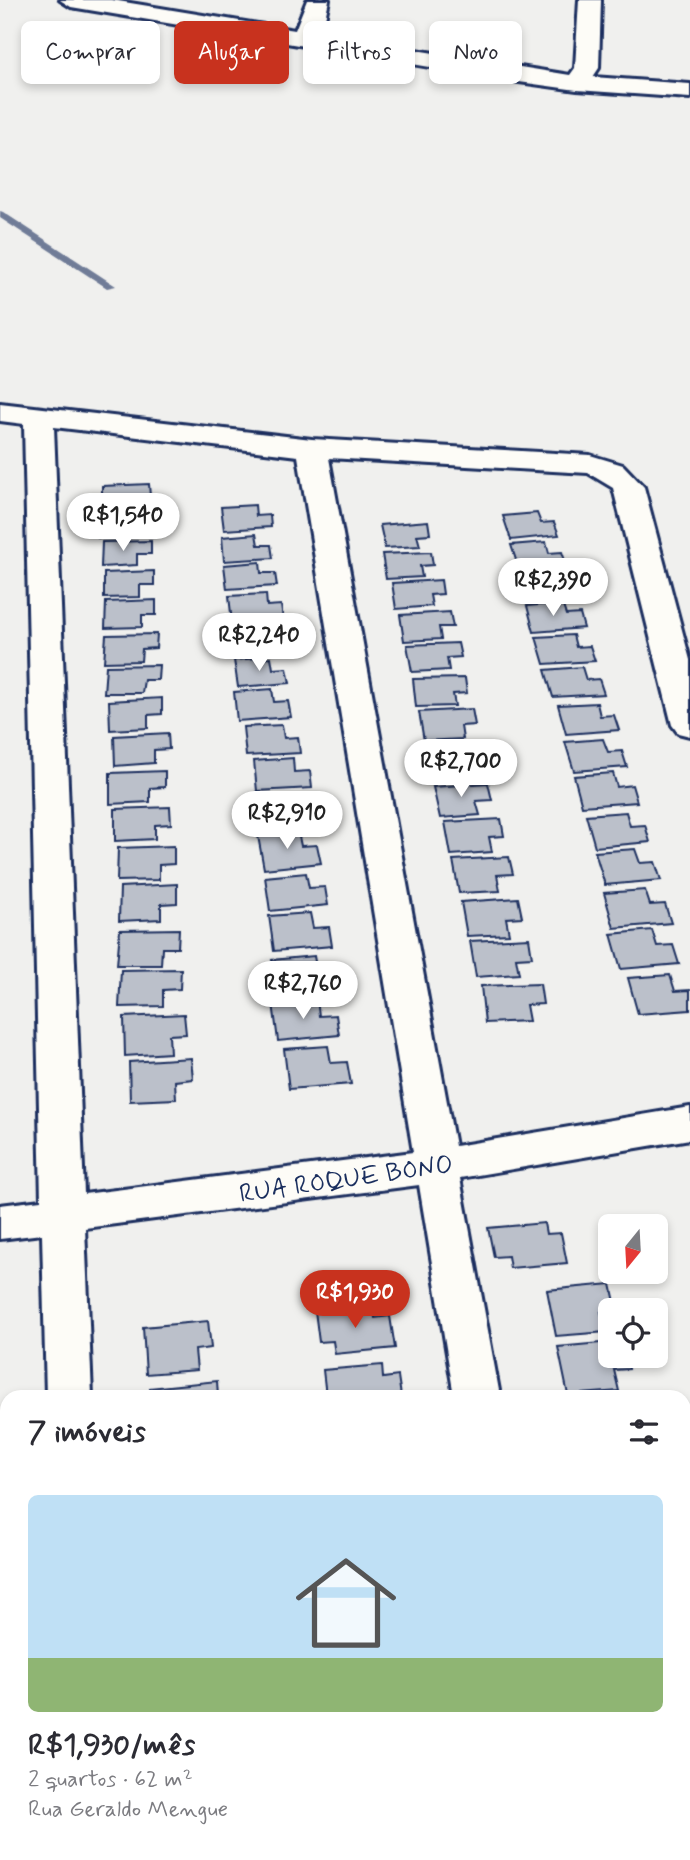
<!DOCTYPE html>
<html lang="pt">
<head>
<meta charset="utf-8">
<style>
	body { margin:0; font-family:Mynerve,sans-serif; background:#f7f7f7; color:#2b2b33; height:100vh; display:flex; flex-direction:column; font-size:26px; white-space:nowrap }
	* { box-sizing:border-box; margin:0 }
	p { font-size:23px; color:#7c7c81 }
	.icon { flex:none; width:38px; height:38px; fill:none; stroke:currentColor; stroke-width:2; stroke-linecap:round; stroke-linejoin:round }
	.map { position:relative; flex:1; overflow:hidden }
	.details { position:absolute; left:0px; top:1390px; width:691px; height:471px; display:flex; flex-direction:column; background:#fff; border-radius:21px 21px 0 0; box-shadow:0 4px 10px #0003 }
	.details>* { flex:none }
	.top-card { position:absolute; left:21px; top:21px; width:649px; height:63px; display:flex; gap:14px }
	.needle { width:46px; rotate:198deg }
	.controls { position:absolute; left:598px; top:1214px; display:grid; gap:14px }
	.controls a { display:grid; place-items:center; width:70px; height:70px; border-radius:10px; background:#fff; box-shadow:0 4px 10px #0003; font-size:35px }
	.price { position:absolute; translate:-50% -60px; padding:0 16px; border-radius:24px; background:#fff; color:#222; font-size:23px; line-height:46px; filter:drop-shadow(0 2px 4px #0008) }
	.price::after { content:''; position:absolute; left:50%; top:42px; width:21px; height:16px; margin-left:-10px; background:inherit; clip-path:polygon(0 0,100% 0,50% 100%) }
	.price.current { background:#c8321e; color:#fff }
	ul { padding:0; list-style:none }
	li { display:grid; align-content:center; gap:14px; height:371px; padding:0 28px }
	li span { display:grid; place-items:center; height:217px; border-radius:10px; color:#555 }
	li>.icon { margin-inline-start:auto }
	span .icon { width:126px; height:126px; fill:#fffc; stroke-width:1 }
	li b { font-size:30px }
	h2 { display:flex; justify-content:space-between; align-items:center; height:84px; padding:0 28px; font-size:30px }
	.pill { padding:0 24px; border-radius:10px; background:#fff; box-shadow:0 4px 10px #0003; font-size:24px; line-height:63px }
	.pill.current { background:#c8321e; color:#fff }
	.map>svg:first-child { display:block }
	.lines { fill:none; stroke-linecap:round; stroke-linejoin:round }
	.stream { fill:#6f7b97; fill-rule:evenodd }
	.building { fill:#bbc0ca; stroke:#1b2f5e; stroke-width:2 }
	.minor-casing { stroke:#1b2f5e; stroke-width:6 }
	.minor { fill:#fdfcf7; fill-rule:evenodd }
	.labels { text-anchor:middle; stroke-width:7; stroke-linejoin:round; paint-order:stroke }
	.street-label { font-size:26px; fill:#1b2f5e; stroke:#fdfcf7 }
</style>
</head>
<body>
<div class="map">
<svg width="690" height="1860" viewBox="0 0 690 1860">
	<rect width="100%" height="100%" fill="#f0f0ee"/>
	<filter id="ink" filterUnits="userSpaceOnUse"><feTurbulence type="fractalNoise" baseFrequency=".0143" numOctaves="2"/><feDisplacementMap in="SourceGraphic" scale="14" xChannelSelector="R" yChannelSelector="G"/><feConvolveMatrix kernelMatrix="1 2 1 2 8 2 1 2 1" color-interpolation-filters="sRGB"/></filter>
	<g filter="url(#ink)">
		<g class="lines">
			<!-- stream -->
			<polygon class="stream" points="0,211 3,212 116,286 107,288 0,218"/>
		</g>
		<!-- building -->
		<g class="building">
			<polygon points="149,484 150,496 137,497 137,507 102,509 102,486"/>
			<polygon points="255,505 256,516 270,515 271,527 224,530 221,507"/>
			<polygon points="146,513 146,526 133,526 133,537 98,538 98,515"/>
			<polygon points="537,513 541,523 554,522 559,535 511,540 503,516"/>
			<polygon points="428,521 430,534 417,535 420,546 385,548 380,525"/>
			<polygon points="256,534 258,545 271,545 273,558 224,561 222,537"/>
			<polygon points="151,541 151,554 137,554 137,565 101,567 102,542"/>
			<polygon points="546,542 549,553 562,552 567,566 519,569 511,545"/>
			<polygon points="431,552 433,565 420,566 422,577 386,579 382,554"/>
			<polygon points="260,562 261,573 275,573 277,586 227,589 224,565"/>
			<polygon points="154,571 154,585 140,585 140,597 104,598 104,573"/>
			<polygon points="555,572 558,583 572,582 576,595 528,599 520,575"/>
			<polygon points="441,580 443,594 430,595 432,606 396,609 392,583"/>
			<polygon points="266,594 267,606 281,605 283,619 232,622 229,596"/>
			<polygon points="156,600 156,615 142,615 142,627 105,628 106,602"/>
			<polygon points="562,603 566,615 580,614 584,628 534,632 527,606"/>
			<polygon points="450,612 453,627 439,627 441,639 404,641 400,615"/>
			<polygon points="268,624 270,636 284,635 287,649 236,653 231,626"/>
			<polygon points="157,634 156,648 142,649 141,661 104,662 106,635"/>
			<polygon points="573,635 576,647 590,646 595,661 544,664 536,637"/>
			<polygon points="458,643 461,657 447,658 449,670 412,672 407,645"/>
			<polygon points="271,657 273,669 287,668 290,683 238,687 234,660"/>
			<polygon points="159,665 158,680 144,680 142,693 104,693 106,666"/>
			<polygon points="582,667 586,680 599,679 604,694 553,697 545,670"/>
			<polygon points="465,678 467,693 453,694 455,706 416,707 413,679"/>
			<polygon points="272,689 274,702 288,701 291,717 237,721 234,692"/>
			<polygon points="162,698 162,714 148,715 148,728 110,730 109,701"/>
			<polygon points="597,703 600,716 614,715 619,730 566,734 558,705"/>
			<polygon points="472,709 475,725 461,726 463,739 424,741 419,712"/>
			<polygon points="282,725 284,738 298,737 300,753 246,756 243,727"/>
			<polygon points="168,733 169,749 154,750 154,763 115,766 114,736"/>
			<polygon points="603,739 608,752 622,751 627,767 574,771 565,742"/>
			<polygon points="483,745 487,761 472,762 475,775 436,779 429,749"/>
			<polygon points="293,758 294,772 310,771 312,788 257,791 254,761"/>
			<polygon points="165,771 165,787 150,788 150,802 110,804 110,773"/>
			<polygon points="613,773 617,787 632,785 637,802 582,806 574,776"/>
			<polygon points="488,783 492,800 476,801 480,815 440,818 433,787"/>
			<polygon points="294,796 297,810 311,808 315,825 260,831 254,800"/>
			<polygon points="170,807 171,824 155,825 155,839 115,841 115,809"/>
			<polygon points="626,812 630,826 645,825 650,842 595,847 586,815"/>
			<polygon points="501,819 504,836 489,837 492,852 451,855 445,822"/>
			<polygon points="298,832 301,846 317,845 321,863 264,869 258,836"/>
			<polygon points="174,846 174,864 159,865 159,880 117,881 118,848"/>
			<polygon points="635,849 640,863 655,862 661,880 605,885 595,852"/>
			<polygon points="509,857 513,874 497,875 500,891 459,893 453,860"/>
			<polygon points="306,873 309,888 325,887 328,905 270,911 265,877"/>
			<polygon points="177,884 177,903 161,904 161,919 119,921 120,887"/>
			<polygon points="645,890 650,905 665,904 671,923 614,928 604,893"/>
			<polygon points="518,898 522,917 506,918 509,934 467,936 461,902"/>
			<polygon points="310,913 313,928 329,927 332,946 274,951 269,916"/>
			<polygon points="179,929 178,948 162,948 161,965 117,965 120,930"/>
			<polygon points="652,930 657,946 673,945 679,964 621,969 611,934"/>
			<polygon points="529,938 532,957 516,958 519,974 476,977 470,941"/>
			<polygon points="314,956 317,973 333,971 337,991 277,996 272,960"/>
			<polygon points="181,969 180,989 163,990 163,1006 119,1007 121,970"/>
			<polygon points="670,975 675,991 690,990 690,1010 638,1014 628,978"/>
			<polygon points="540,984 543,1004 526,1005 529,1021 485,1023 481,986"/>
			<polygon points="317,999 319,1016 336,1015 339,1035 278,1041 273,1003"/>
			<polygon points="184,1014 186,1034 169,1035 170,1053 125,1056 124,1017"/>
			<polygon points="328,1046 331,1063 347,1062 351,1084 289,1089 284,1049"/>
			<polygon points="191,1058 193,1079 175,1081 176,1099 130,1101 129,1062"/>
			<polygon points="544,1223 546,1234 561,1233 567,1263 510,1268 508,1256 494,1257 488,1228"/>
			<polygon points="611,1284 617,1311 601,1312 606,1332 556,1336 547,1290"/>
			<polygon points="373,1306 375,1318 390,1316 395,1348 335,1354 333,1341 319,1342 315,1311"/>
			<polygon points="208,1321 211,1348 195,1350 197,1370 146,1374 143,1327"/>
			<polygon points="611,1342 611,1356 627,1356 629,1369 614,1370 619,1391 568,1395 558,1347"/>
			<polygon points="382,1365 383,1378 398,1376 401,1396 326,1396 323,1370"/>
			<polygon points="217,1381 218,1396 150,1396 150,1388"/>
			<polygon points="690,1599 690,1633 684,1634 684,1600"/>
			<polygon points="684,1673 690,1673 690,1735 684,1736"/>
			<polygon points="684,1746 690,1746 690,1811 684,1812"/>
			<polygon points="690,1831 690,1860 675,1860 673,1853 684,1853 684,1832"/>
			<polygon points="181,1853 241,1853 242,1860 181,1860"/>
		</g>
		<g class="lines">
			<!-- minor casing -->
			<g class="minor-casing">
				<g id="minor">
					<polygon points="60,0 112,0 295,30 307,0 329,0 324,23 316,34 570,75 575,68 579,0 601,0 599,68 593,77 690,84 690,98 577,90 519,82 71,7"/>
					<path d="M0,403L312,439L590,455L623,465L644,487L690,660V736L678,733L672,725L613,488L588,473L329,458L455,1146L690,1107V1139L460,1178L500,1396H454L419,1185L85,1228L92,1396H46L42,1234L0,1239V1205L41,1200L24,424L0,421ZM54,427L298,456L413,1152L84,1194Z"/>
					<rect x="54" y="1853" width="54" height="7"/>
					<polygon points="531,1853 585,1853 587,1860 533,1860"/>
				</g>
			</g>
			<!-- minor -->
			<use href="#minor" class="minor"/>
		</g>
	</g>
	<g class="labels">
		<!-- street labels -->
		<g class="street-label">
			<text transform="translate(346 1178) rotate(-8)" y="9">RUA ROQUE BONO</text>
		</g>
	</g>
</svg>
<div class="controls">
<a><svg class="needle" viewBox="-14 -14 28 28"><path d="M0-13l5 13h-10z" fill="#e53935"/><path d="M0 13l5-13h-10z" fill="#7c7c81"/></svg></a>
<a><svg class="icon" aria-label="locate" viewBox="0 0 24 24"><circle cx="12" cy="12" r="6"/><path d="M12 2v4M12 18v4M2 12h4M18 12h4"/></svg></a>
</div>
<b class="price" style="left:123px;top:553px">R$1,540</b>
<b class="price" style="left:553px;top:618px">R$2,390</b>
<b class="price" style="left:259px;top:673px">R$2,240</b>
<b class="price" style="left:461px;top:799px">R$2,700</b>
<b class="price" style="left:287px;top:851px">R$2,910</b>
<b class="price" style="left:303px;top:1021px">R$2,760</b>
<b class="price current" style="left:355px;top:1330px">R$1,930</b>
<div class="top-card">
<a class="pill">Comprar</a>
<a class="pill current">Alugar</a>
<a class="pill">Filtros</a>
<a class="pill">Novo</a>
</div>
<section class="details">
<h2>7 imóveis<svg class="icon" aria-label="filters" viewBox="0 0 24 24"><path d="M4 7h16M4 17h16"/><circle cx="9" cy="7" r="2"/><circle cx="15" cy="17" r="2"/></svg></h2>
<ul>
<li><span style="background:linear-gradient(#bfe0f5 75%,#8fb573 0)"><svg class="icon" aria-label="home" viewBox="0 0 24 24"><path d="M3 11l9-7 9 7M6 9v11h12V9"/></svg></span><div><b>R$1,930/mês</b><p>2 quartos · 62 m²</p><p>Rua Geraldo Mengue</p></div></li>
</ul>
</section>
</div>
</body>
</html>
